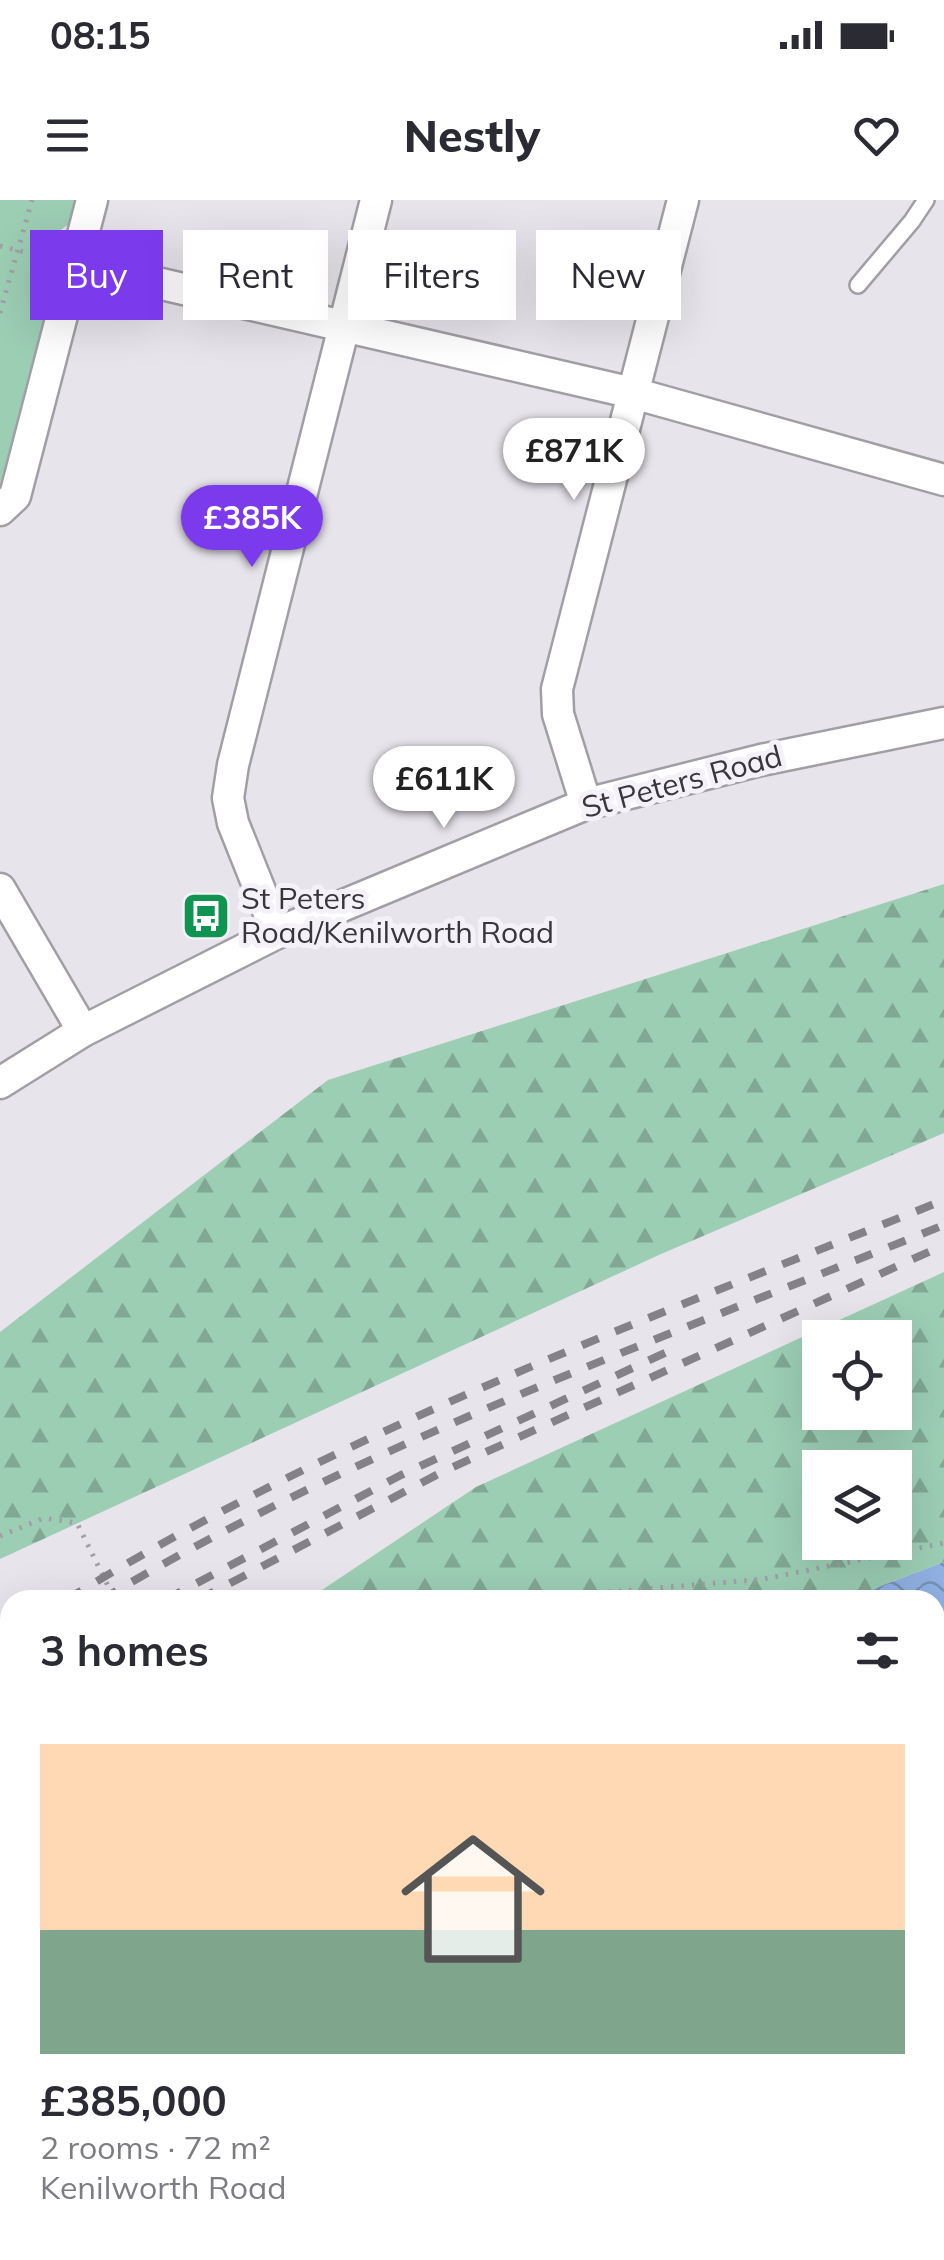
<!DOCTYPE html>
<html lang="en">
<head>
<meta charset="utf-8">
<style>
	body { margin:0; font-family:Mulish,sans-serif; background:#f7f7f7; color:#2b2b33; height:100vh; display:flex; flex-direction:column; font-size:38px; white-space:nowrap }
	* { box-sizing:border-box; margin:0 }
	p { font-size:32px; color:#7c7c81 }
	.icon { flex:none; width:55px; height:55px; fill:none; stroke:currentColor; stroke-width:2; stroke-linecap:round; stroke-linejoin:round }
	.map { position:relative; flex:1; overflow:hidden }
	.side { position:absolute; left:0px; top:1390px; width:945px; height:670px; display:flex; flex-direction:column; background:#fff; border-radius:30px 30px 0 0; box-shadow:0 10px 40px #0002 }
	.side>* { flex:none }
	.guide { position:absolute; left:30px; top:30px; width:885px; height:90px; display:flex; gap:20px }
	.tools { position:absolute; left:802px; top:1120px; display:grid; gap:20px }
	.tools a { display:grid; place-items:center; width:110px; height:110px; border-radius:0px; background:#fff; box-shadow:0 10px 40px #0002; font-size:50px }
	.price { position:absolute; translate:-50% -85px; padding:0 22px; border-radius:35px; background:#fff; color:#222; font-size:32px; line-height:65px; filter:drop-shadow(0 2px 5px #0008) }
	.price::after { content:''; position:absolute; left:50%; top:60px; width:30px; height:22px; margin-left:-15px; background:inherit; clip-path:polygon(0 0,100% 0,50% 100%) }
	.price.on { background:#7c3aed; color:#fff }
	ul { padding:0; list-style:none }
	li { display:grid; align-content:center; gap:20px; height:530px; padding:0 40px }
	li+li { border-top:2px solid #e1e1e2 }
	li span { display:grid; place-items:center; height:310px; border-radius:0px; color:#555 }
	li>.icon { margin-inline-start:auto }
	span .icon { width:180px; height:180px; fill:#fffc; stroke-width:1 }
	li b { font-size:42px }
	h2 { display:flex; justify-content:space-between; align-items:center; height:120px; padding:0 40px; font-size:42px }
	.tag { padding:0 35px; border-radius:0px; background:#fff; box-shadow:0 10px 40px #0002; font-size:35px; line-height:90px }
	.tag.on { background:#7c3aed; color:#fff }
	.status { display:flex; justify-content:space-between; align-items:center; height:70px; padding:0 50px; background:#fff; direction:ltr }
	.status svg { height:28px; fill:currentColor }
	header { display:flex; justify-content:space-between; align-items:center; height:130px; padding:0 40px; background:#fff; font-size:45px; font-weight:800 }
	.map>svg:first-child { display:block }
	.grass { fill:#9cceb4 }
	.forest { fill:url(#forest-firs); fill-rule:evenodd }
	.water { fill:url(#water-waves) }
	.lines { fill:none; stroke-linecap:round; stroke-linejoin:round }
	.service-casing { stroke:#a19fa5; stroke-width:20 }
	.minor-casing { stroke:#a19fa5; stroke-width:35 }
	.path { stroke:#a19fa5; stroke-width:5; stroke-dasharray:2.5 8; stroke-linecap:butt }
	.service { stroke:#fff; stroke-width:15 }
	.minor { stroke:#fff; stroke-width:30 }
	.rail { stroke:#848287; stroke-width:8; stroke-dasharray:18 18; stroke-linecap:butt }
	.labels { text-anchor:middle; stroke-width:10; stroke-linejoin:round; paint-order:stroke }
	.street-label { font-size:30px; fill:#373639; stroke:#f4f1f8 }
	.poi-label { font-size:30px; fill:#373639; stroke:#f4f1f8; text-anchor:start }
</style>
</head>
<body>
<div class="status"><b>08:15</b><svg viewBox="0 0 49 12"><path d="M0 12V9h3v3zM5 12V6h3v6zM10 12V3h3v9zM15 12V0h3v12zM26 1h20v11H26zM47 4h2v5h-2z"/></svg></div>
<header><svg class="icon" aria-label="menu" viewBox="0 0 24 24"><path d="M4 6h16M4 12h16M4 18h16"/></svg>Nestly<svg class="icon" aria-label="heart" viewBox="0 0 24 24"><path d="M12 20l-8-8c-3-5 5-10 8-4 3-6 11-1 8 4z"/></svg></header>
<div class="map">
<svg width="944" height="2060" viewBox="0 0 944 2060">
	<defs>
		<pattern id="forest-firs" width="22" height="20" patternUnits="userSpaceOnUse" patternTransform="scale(2.5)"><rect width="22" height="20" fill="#9cceb4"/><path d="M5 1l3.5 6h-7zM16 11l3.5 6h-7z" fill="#80a893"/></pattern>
		<pattern id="water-waves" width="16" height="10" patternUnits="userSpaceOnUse" patternTransform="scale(2.5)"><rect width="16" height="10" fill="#90b1e2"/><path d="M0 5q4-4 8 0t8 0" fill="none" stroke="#7691b8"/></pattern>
	</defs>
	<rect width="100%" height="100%" fill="#e7e4eb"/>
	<!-- grass -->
	<g class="grass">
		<polygon points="0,0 84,0 75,20 40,44 33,61 37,80 54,107 0,296"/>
		<polygon points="944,1566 944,2060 0,2060 0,2003 10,1998 10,2050 935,2050 935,1568"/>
	</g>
	<!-- forest -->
	<g class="forest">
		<polygon points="944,684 944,933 661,1054 0,1359 0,1132 328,880"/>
		<path d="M944,1072V1362L844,1400H307L476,1287ZM820,1138H895V1212H820ZM820,1268H895V1342H820Z"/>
		<polygon points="10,1598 10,1784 0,1789 0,1604"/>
	</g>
	<!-- water -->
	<g class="water">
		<polygon points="944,1362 944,1566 935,1568 935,1400 844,1400"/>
		<polygon points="10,1782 10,1998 0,2003 0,1787"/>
	</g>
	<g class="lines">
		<!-- service casing -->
		<g class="service-casing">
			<polyline id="service" points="858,85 912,21 926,0"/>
		</g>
		<!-- minor casing -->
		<g class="minor-casing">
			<g id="minor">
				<polyline points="75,64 633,193 944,280"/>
				<polyline points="0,310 15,296 92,0"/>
				<polyline points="586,604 558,514 557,489 683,0"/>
				<polyline points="0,689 83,831"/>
				<polyline points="277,733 233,623 228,598 233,565 376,0"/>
				<polyline points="0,883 83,831 277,733 586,604 761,560 944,523"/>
			</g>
		</g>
		<!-- path -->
		<g class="path">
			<polyline points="0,46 48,58"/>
			<polyline points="0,113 32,0"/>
			<polyline points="0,1336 44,1318 77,1323 115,1400"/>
			<polyline points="547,1400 549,1397 764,1379 944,1343"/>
			<polyline points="935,1623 944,1620"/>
			<polyline points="0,1758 10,1752"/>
			<polyline points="28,2060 46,2050"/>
		</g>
		<!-- service -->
		<use href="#service" class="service"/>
		<!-- minor -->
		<use href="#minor" class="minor"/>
		<!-- rail -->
		<g class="rail">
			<path d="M66,1400C340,1231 646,1120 944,1000"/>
			<path d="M101,1400C360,1245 664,1138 944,1025"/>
			<polyline points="165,1400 401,1275 667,1152"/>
			<polyline points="198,1400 444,1271 944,1045"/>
			<polyline points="0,1441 10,1434"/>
			<polyline points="0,1459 10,1454"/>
			<polyline points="0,1500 10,1494"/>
			<polyline points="0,1519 10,1513"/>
		</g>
	</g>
	<!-- icons -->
	<defs>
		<g id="bus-square" transform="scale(2.5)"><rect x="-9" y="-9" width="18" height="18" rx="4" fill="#0f9452" stroke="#f4f1f8"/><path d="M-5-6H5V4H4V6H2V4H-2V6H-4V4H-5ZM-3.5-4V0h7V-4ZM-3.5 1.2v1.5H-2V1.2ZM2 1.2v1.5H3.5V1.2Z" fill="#fff"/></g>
	</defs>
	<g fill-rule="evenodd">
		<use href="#bus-square" x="206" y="716"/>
	</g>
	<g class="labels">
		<!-- street labels -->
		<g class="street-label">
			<text transform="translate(682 582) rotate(-15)" y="10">St Peters Road</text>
		</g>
		<!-- poi labels -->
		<g class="poi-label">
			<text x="241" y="709">St Peters<tspan x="241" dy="34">Road/Kenilworth Road</tspan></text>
		</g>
	</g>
</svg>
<div class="tools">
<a><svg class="icon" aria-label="locate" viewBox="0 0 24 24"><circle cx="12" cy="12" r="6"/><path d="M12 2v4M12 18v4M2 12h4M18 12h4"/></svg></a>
<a><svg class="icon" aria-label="layers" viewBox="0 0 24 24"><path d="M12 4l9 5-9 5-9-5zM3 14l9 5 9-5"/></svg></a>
</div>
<b class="price" style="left:574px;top:303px">£871K</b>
<b class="price on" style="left:252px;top:370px">£385K</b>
<b class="price" style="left:444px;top:631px">£611K</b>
<div class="guide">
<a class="tag on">Buy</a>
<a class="tag">Rent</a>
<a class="tag">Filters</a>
<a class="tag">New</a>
</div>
<section class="side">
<h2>3 homes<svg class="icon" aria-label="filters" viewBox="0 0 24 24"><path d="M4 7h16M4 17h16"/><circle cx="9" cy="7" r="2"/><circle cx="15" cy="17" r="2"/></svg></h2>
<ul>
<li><span style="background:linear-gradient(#ffd9b3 60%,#7fa58c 0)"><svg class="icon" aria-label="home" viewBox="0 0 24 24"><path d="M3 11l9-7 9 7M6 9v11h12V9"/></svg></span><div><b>£385,000</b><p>2 rooms · 72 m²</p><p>Kenilworth Road</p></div></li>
</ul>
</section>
</div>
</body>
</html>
